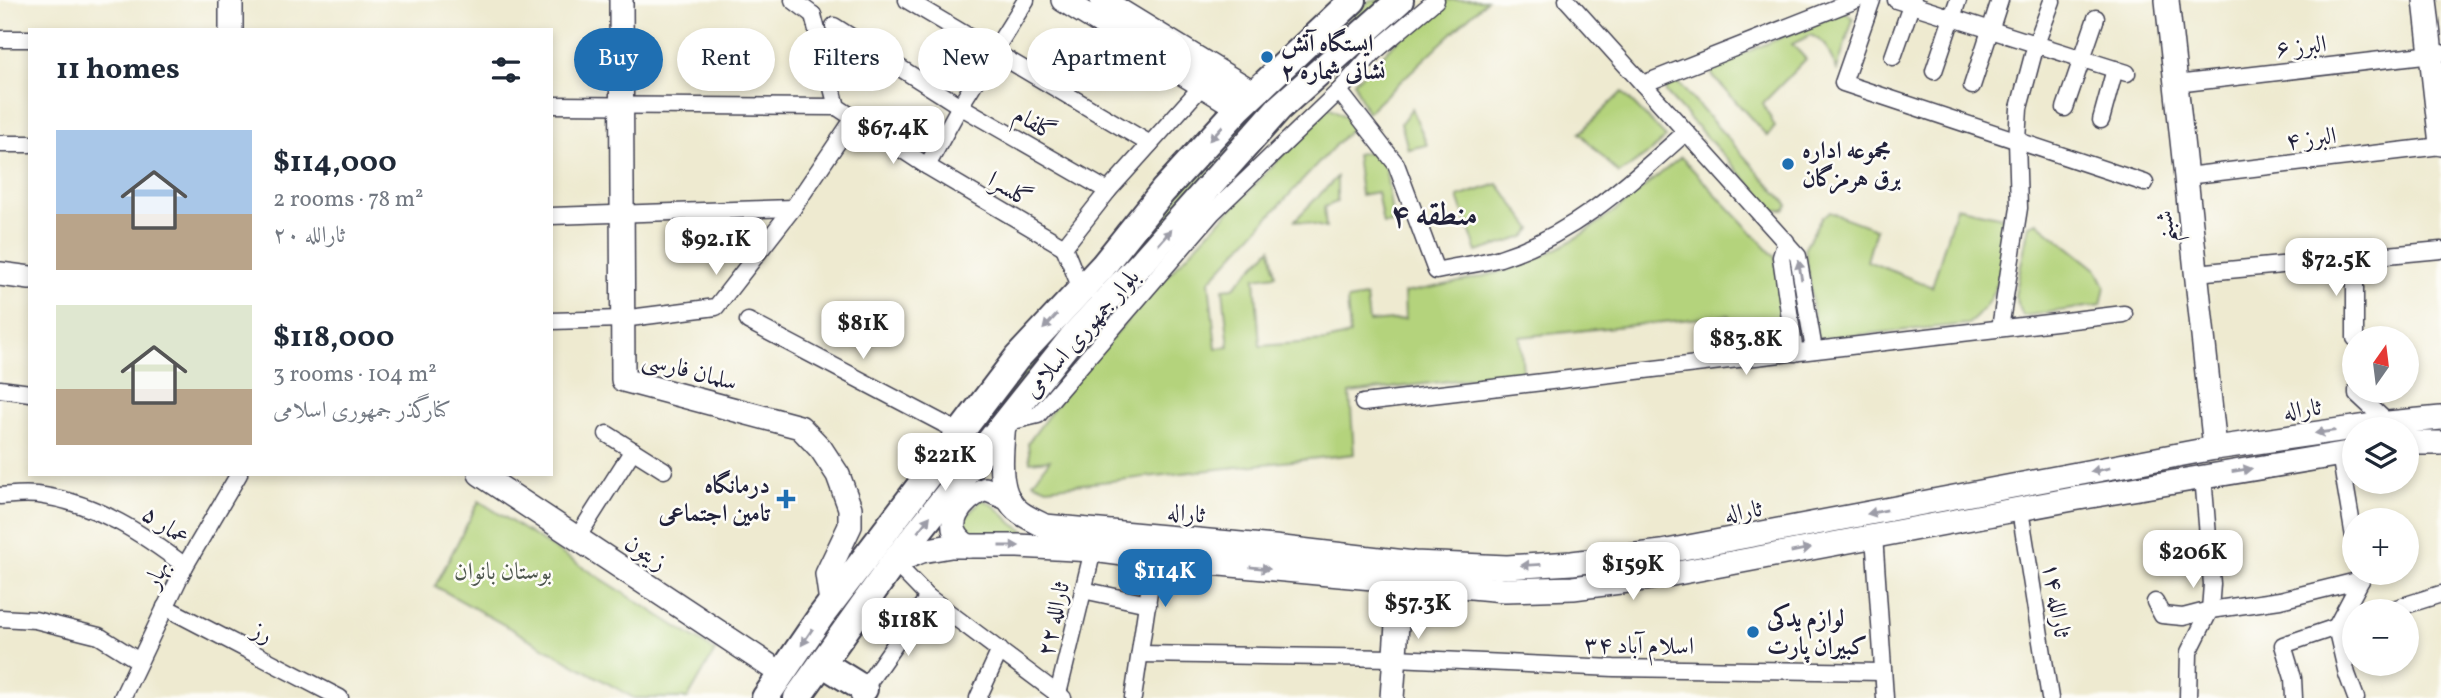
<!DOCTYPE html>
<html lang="en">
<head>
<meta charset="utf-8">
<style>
	body { margin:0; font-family:Vollkorn,Amiri,serif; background:#f2f2f3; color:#1f2937; height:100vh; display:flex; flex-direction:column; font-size:26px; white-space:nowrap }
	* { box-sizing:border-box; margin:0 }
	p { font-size:23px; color:#747a83 }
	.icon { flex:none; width:38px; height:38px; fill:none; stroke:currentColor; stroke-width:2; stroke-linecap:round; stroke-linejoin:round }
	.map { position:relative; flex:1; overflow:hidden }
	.sheet { position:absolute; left:28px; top:28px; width:525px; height:448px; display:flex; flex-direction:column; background:#fff; border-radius:0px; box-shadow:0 4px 10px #0003 }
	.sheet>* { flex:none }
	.guide { position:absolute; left:574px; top:28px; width:665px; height:63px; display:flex; gap:14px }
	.needle { width:46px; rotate:14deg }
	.tools { position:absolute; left:2342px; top:326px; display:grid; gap:14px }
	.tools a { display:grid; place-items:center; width:77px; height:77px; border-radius:50%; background:#fff; box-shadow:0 4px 10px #0003; font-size:35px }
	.price { position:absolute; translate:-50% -60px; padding:0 16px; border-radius:14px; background:#fff; color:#222; font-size:23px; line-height:46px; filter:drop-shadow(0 2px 4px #0008) }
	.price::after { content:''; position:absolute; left:50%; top:42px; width:21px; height:16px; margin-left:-10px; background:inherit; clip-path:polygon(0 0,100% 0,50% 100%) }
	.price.active { background:#1f6fb2; color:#fff }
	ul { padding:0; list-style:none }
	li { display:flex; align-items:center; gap:21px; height:175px; padding:0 28px }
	li span { display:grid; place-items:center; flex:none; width:196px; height:140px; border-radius:0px; color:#555 }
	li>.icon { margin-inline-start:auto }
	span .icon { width:84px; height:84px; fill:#fffc; stroke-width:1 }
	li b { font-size:30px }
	h2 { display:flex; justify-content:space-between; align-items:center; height:84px; padding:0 28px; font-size:30px }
	.tag { padding:0 24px; border-radius:32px; background:#fff; box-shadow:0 4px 10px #0003; font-size:24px; line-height:63px }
	.tag.active { background:#1f6fb2; color:#fff }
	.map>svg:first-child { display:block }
	.green { fill:#b4d37b; stroke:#6b7a5b; stroke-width:2 }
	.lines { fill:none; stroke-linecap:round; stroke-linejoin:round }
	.street-casing { stroke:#414051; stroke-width:19 }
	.secondary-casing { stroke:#414051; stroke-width:26 }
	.primary-casing { stroke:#414051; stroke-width:30 }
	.street { stroke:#fff; stroke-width:16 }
	.secondary { stroke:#fff; stroke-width:23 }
	.primary { stroke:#fff; stroke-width:26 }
	.oneway { fill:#9c9ca7 }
	.poi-dot { fill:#1f6fb2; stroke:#fdfcf7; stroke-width:2.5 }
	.labels { text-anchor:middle; stroke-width:5; stroke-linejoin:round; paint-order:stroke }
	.poi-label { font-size:24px; font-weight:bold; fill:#22223b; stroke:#fdfcf7; text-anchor:start }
	.street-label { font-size:24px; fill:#22223b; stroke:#fdfcf7 }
	.park-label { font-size:24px; fill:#4e574e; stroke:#fdfcf7 }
	.district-label { font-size:32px; font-weight:bold; fill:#22223b; stroke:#fdfcf7 }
</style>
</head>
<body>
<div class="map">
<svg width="2441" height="698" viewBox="0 0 2441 698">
	<rect width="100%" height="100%" fill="#fdfcf7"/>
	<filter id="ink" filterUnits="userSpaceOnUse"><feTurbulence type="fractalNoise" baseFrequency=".0143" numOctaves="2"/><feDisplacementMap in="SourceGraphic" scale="14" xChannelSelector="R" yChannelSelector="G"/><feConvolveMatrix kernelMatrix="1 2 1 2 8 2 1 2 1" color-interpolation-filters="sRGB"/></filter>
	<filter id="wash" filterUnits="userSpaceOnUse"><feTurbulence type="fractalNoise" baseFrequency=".00686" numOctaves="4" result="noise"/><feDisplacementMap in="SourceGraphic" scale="28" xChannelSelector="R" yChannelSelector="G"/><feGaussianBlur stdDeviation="1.57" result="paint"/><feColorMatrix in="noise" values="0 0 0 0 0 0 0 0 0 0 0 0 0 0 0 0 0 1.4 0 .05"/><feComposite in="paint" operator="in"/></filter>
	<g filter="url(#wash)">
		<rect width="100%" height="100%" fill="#eeead0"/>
		<!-- green -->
		<g class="green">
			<polygon points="1370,0 1385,0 1325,54 785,698 776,698 1017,372 1237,128"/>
			<polygon points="1440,0 1487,0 1367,113 1354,82"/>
			<polygon points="1845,11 1853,19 1837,70 1825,44 1811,35 1792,44 1806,59 1763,103 1775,127 1767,136 1712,75 1712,70 1720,63"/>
			<polygon points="1671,81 1677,82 1788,205 1784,210 1774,210 1666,93 1666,86"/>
			<polygon points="1622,92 1666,137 1653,150 1619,174 1580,133"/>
			<path d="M1329,107L1356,123L1209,281L1216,348L1229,347L1223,289L1233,288L1271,248L1276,275L1255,278L1260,346L1326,341L1350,335L1347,300L1366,297L1369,322L1405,319L1404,293C1451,284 1497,276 1540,257C1593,234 1637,192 1681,157L1775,257L1788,343L1731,349L1729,315L1520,337L1523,372L1350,393L1354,454L1047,488L1033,482L1050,460L1030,462L1028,443L1075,379L1169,274Z"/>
			<polygon points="1412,108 1427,145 1408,149 1401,123"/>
			<polygon points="1367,152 1379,156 1385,164 1393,223 1383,224 1377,192 1361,195 1356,154"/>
			<polygon points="1337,177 1337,202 1324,207 1326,228 1295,220"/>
			<polygon points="1498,184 1532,229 1525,237 1477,252 1458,197"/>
			<path d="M1956,207L2002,217L2010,226C2002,262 2000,301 1968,324L1817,339L1805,247L1822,217L1830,212L1876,229L1867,261L1932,287Z"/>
			<polygon points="2037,222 2097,270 2105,286 2101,305 2023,316 2015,296 2029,225"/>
			<polygon points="982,499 996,507 1013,524 1037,539 979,540 965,534 962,521"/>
			<polygon points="479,501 715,651 688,698 634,698 435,586"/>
		</g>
	</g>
	<g filter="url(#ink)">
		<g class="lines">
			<!-- street casing -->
			<g class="street-casing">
				<g id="street">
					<polyline points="793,0 813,15"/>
					<polyline points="907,0 1150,144"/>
					<polyline points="1567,0 1798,256 1814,350"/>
					<polyline points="1872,0 1843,83 2145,183"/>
					<polyline points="1896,0 2127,73"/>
					<polyline points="813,15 837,107 927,166 1064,247"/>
					<polyline points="834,26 960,106 1108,191"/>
					<polyline points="0,39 30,39"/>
					<polyline points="1893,57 1913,0"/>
					<polyline points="1934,71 1958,0"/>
					<polyline points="1643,84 1856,0"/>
					<polyline points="2176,84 2441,53"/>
					<polyline points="1972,86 2000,0"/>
					<path d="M1339,91L1396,164L1436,271C1457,266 1479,264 1500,258C1574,235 1630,182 1686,132"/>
					<polyline points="551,105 837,107"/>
					<polyline points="2065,108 2096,18"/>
					<polyline points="2101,120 2115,69"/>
					<polyline points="0,144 30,144"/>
					<polyline points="927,166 960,106 1026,0"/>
					<polyline points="2186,176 2441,146"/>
					<polyline points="551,216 793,208"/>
					<polyline points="1786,241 1781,257 1795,353"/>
					<polyline points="1064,247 1108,191 1203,85"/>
					<polyline points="1064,247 1081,289"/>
					<polyline points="2355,258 2355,338"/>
					<polyline points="2196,273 2441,250"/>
					<polyline points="551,321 622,319 716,307 793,208 854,118"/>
					<polyline points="748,321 961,433"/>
					<polyline points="2000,328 2019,208 2017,140 2019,108 2036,44 2052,1"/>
					<polyline points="0,389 30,393"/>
					<polyline points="2357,390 2357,394 2388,423"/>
					<polyline points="1363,403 2124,314"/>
					<polyline points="1005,423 1038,415 1212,213 1339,91 1374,52 1436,0"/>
					<polyline points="607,434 664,470"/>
					<polyline points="2340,454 2354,537"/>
					<path d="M0,496C14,495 30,493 44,496C98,504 143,534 185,566"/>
					<polyline points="2020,510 2050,698"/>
					<polyline points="1874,535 1885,698"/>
					<polyline points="577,538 633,450"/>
					<polyline points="894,562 928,597 1063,698"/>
					<polyline points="1083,590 1148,604"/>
					<polyline points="2155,602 2162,615 2183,617 2210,610 2280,600 2361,580"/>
					<polyline points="165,607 340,698"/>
					<polyline points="2387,611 2441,594"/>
					<polyline points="0,618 35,620 99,636 139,661"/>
					<polyline points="1140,654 1395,658 1614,668 1883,672"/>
					<polyline points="859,696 928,597"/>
					<polyline points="122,698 185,566 239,474"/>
					<polyline points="978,698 1000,650"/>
					<polyline points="1057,698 1093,550"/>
					<polyline points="1133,698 1154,558"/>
					<polyline points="2188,698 2189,652 2210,610 2212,584 2203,476"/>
					<polyline points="2294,698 2293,678 2283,645 2354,621"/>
					<polyline points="2356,698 2347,674 2336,627 2361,580 2360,573"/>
				</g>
			</g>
			<!-- secondary casing -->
			<g class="secondary-casing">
				<g id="secondary">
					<polyline points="231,0 231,30"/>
					<polyline points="621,0 623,380 800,427 821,449 838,475 850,508 850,526 827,574 831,602"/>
					<polyline points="1063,0 1239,108"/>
					<polyline points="1102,0 1254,93"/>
					<polyline points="2167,0 2215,448"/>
					<polyline points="2425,0 2441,144"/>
					<polyline points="0,274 30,278"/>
					<path d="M1004,423C1002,450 994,495 1021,513C1028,518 1037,522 1045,526L1274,547L1414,563L1507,567L1572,563L1662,552L2215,448L2388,423L2441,418"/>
					<polyline points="2406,443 2441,443"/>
					<polyline points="480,474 782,674"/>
					<path d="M968,546C938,528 961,499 985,489L1009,499"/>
					<polyline points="894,562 922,551 951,546 1018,546 1093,550 1154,558 1504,590 1573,588 1651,578 2073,499 2354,452"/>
					<polyline points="1392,698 1400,581"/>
				</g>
			</g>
			<!-- primary casing -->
			<g class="primary-casing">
				<g id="primary">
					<polyline points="822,663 864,689"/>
					<polyline points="765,698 821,616 1017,358 1103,266 1163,191 1239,108 1353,0"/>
					<polyline points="797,698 894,562 1075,334 1144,260 1279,108 1400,0"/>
				</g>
			</g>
			<!-- street -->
			<use href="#street" class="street"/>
			<!-- secondary -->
			<use href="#secondary" class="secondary"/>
			<!-- primary -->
			<use href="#primary" class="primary"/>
		</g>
		<!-- one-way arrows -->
		<defs><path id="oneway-solid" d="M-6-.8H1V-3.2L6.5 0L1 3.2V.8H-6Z" transform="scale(1.75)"/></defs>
		<g class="oneway">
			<use href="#oneway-solid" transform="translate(1216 133) rotate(132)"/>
			<use href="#oneway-solid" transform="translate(1165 237) rotate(-49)"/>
			<use href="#oneway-solid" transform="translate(1800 270) rotate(-100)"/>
			<use href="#oneway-solid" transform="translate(1050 322) rotate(133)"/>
			<use href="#oneway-solid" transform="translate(2325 432) rotate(172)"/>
			<use href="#oneway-solid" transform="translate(2100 470) rotate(169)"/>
			<use href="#oneway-solid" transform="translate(2242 470) rotate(-9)"/>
			<use href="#oneway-solid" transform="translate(1877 512) rotate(169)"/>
			<use href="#oneway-solid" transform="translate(924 524) rotate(-52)"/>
			<use href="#oneway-solid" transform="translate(1009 546)"/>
			<use href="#oneway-solid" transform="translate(1801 550) rotate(-11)"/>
			<use href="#oneway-solid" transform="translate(1531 565) rotate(177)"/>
			<use href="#oneway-solid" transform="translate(1260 568) rotate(6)"/>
			<use href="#oneway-solid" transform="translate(807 637) rotate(124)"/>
		</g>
	</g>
	<!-- markers -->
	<g class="poi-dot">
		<circle cx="1267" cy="57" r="7"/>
		<circle cx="1788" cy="164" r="7"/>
		<path d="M782.5 488.5h7v7h7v7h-7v7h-7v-7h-7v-7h7z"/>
		<circle cx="1753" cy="632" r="7"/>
	</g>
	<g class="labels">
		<!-- poi labels -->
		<g class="poi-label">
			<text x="1281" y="51">ایستگاه آتش<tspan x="1281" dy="28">نشانی شماره ۲</tspan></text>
			<text x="1802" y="158">مجموعه اداره<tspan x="1802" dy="28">برق هرمزگان</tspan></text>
			<text x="770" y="493" text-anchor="end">درمانگاه<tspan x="770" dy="28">تامین اجتماعی</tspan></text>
			<text x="1767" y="626">لوازم یدکی<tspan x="1767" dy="28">کبیران پارت</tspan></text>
		</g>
		<!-- street labels -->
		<g class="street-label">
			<text transform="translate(2301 46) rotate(-6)" y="8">البرز ۶</text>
			<text transform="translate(1035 123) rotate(30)" y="8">گلفام</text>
			<text transform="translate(2311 138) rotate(-7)" y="8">البرز ۴</text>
			<text transform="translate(1010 189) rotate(31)" y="8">گلسرا</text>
			<text transform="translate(2165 227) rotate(-96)" y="8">شبنم</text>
			<text transform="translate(1081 333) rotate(-49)" y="8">بلوار جمهوری اسلامی</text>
			<text transform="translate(690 370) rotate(15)" y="8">سلمان فارسی</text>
			<text transform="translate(2302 409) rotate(-8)" y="8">ثاراله</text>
			<text transform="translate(1743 511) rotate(-10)" y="8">ثاراله</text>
			<text transform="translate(1186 513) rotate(5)" y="8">ثاراله</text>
			<text transform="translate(166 525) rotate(35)" y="8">عمار ۵</text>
			<text transform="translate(646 552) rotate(33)" y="8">زیتون</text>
			<text transform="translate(156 574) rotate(-64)" y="8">بهار</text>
			<text transform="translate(2057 600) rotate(81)" y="8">ثارالله ۱۴</text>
			<text transform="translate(1053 619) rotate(-77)" y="8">ثارالله ۲۲</text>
			<text transform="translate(263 632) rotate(28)" y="8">رز</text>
			<text transform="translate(1639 645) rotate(1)" y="8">اسلام آباد ۳۴</text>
		</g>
		<!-- park labels -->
		<g class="park-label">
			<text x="503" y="579">بوستان بانوان</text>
		</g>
		<!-- district labels -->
		<g class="district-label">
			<text x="1434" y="225">منطقه ۴</text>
		</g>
	</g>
</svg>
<div class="tools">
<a><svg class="needle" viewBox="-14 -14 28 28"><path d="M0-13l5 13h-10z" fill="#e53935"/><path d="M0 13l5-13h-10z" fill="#747a83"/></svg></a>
<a><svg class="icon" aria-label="layers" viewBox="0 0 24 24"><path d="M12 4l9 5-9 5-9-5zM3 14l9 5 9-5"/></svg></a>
<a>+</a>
<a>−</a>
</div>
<b class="price" style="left:893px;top:166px">$67.4K</b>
<b class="price" style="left:716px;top:277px">$92.1K</b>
<b class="price" style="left:2336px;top:298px">$72.5K</b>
<b class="price" style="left:863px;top:361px">$81K</b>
<b class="price" style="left:1746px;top:377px">$83.8K</b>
<b class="price" style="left:945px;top:493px">$221K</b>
<b class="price" style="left:2193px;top:590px">$206K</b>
<b class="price" style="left:1633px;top:602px">$159K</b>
<b class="price active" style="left:1165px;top:609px">$114K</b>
<b class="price" style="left:1418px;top:641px">$57.3K</b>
<b class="price" style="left:908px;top:658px">$118K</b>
<div class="guide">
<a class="tag active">Buy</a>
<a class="tag">Rent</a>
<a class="tag">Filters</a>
<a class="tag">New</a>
<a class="tag">Apartment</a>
</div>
<section class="sheet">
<h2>11 homes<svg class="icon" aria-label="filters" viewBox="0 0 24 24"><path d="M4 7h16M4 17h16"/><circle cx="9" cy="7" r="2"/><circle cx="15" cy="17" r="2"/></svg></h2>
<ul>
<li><span style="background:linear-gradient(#a9c7e8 60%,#b9a48a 0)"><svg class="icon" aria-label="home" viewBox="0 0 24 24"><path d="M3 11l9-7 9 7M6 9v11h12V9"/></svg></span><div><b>$114,000</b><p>2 rooms · 78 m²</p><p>ثارالله ۲۰</p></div></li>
<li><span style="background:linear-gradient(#dfe7d0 60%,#b9a48a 0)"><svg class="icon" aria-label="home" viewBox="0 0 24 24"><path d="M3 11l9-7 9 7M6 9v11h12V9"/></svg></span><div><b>$118,000</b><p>3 rooms · 104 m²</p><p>کنارگذر جمهوری اسلامی</p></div></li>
</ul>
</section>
</div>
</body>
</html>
